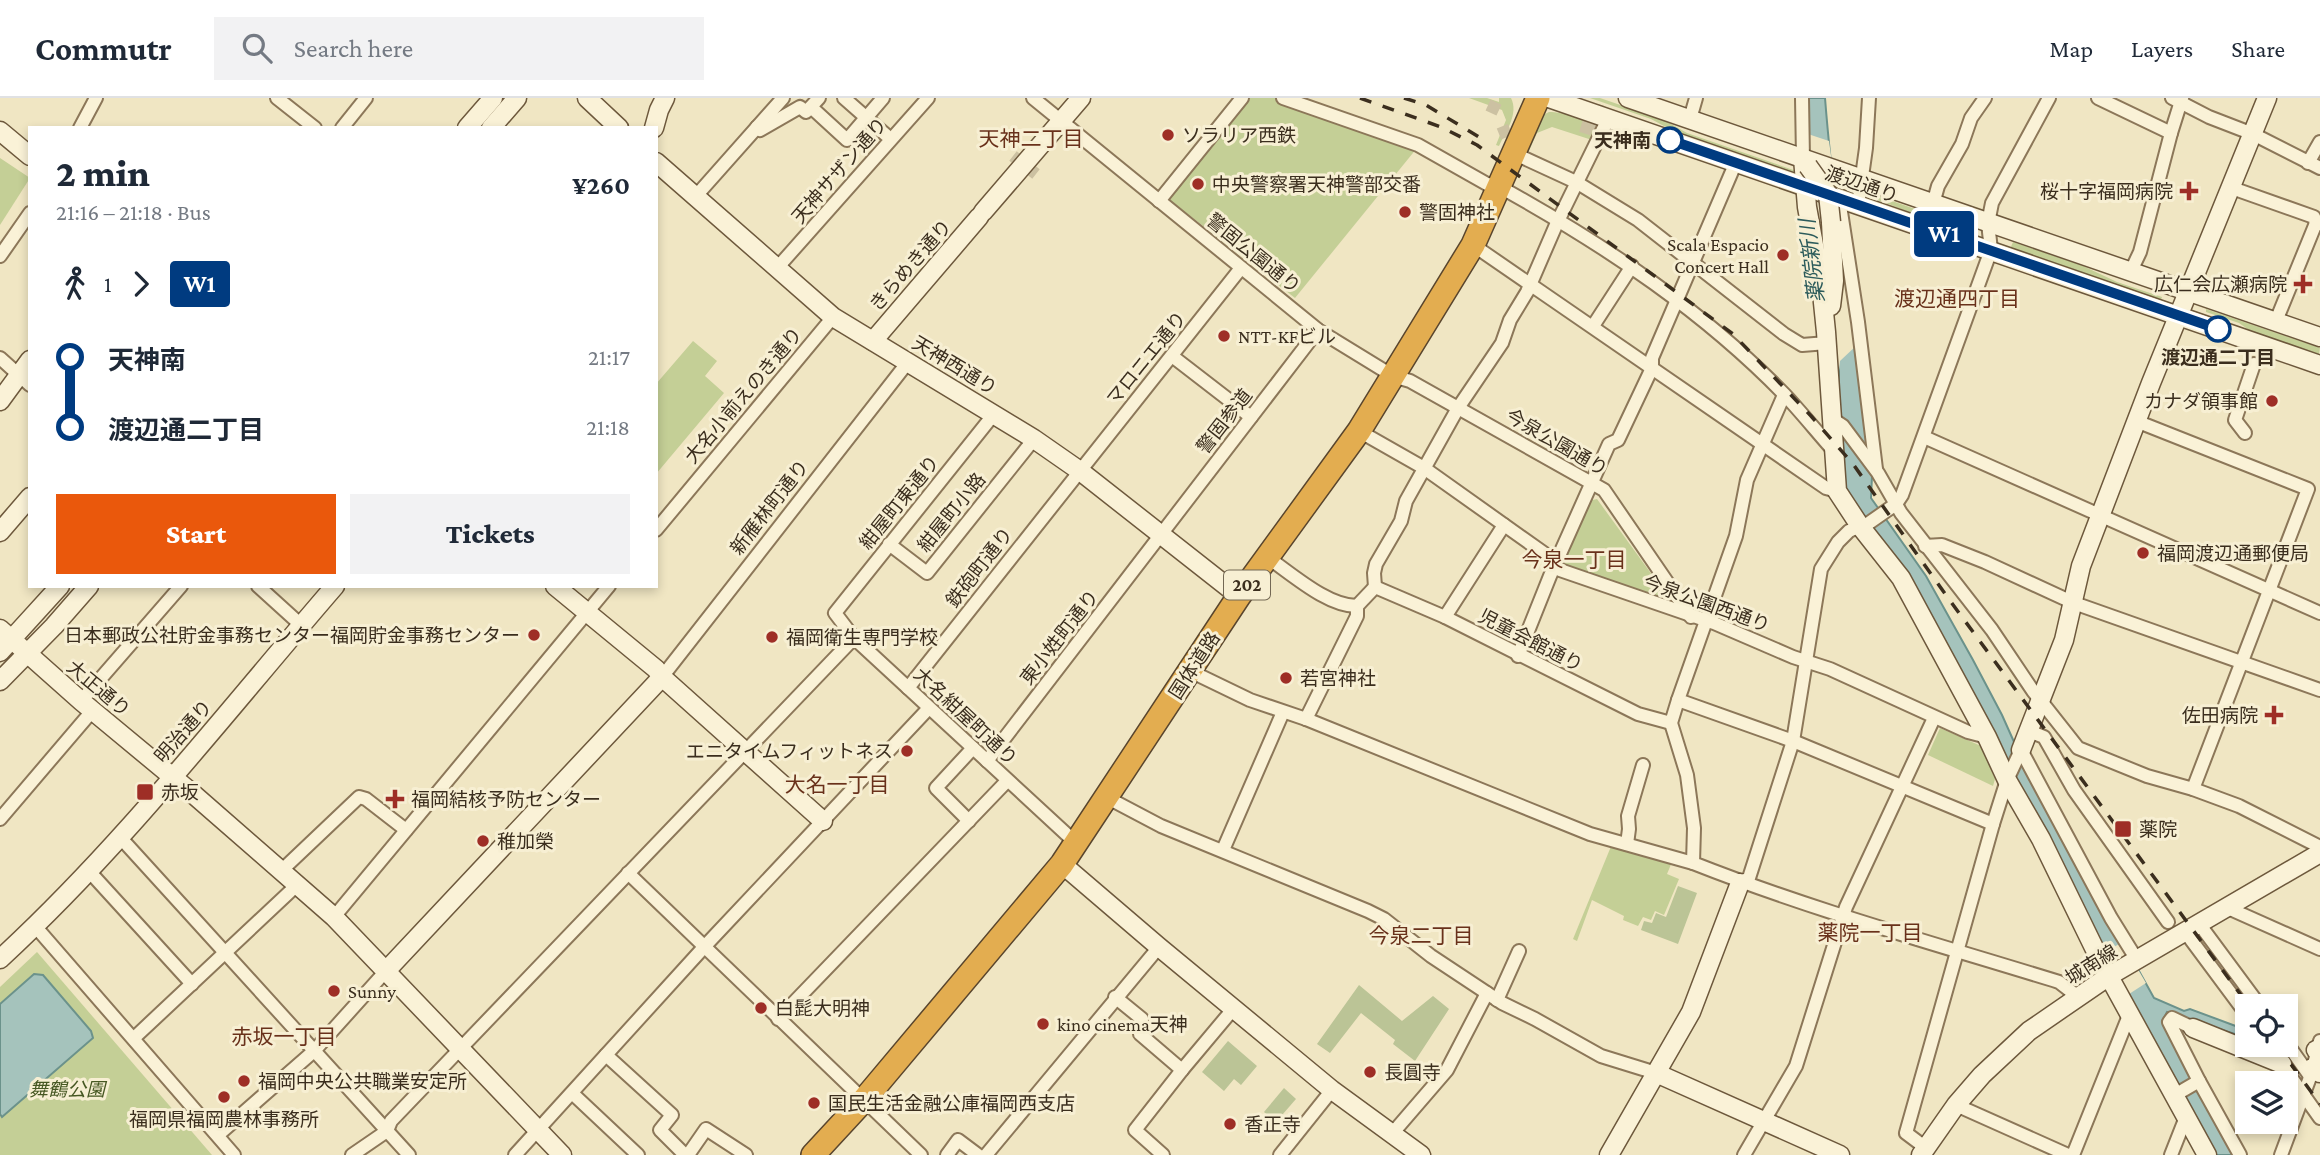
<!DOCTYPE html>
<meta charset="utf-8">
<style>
body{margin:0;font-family:"Crimson Pro","Noto Sans JP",serif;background:#f2f2f3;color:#1f2937;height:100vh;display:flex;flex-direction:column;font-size:26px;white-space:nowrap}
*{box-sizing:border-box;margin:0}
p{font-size:23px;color:#747a83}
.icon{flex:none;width:38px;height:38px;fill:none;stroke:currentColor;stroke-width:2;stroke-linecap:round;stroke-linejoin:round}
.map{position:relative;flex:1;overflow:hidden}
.panel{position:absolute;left:28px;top:28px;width:630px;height:462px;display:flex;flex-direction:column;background:#fff;border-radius:0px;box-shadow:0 4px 10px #0003}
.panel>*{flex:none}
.badge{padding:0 14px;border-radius:5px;font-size:24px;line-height:46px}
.buttons{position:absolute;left:2235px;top:896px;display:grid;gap:14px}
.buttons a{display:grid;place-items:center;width:63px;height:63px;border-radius:0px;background:#fff;box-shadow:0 4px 10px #0003;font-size:35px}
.map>.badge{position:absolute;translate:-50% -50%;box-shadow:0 0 0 4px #fff}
.legs{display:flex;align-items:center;gap:10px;height:77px;padding:0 28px;font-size:23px}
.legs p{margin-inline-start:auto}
.summary{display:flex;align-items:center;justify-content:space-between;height:119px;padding:0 28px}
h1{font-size:38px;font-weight:800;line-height:52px}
.button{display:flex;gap:14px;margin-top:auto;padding:14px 28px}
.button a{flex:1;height:80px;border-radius:0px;background:#ea580c;color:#fff;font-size:28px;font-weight:800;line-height:80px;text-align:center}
.button a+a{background:#f2f2f3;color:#1f2937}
ul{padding:0 28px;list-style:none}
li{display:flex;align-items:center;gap:24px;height:70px;font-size:26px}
li i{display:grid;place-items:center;width:10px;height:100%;margin:0 9px;background:currentColor}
li i::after{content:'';width:18px;height:18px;margin:-9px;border:5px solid;border-radius:50%;background:#fff}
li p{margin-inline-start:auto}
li:first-child i{background:linear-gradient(#0000 50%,currentColor 0)}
li:last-child i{background:linear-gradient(currentColor 50%,#0000 0)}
header{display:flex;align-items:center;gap:42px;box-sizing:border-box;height:98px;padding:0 35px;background:#fff;border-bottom:2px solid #e0e1e3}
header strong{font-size:33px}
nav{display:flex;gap:38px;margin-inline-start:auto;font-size:24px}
.search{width:490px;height:63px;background:#f2f2f3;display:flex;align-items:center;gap:18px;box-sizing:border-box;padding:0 24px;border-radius:0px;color:#747a83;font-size:26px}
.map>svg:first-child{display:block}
.green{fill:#c4cf96}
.cemetery{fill:#bbc496}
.water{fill:#a5c3bc;stroke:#6b928b;stroke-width:2}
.pier{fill:#f0e6c3}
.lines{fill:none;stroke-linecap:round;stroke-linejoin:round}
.street-tunnel{stroke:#ccc1a2;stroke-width:12;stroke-dasharray:12 6;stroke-linecap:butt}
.street-casing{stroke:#8c7759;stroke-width:16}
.secondary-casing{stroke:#6d583c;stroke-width:21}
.highway-casing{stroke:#59452d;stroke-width:26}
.street{stroke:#faf2d7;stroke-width:12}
.secondary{stroke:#faf2d7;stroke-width:18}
.highway{stroke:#e3ad50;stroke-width:23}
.rail{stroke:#3b2e1e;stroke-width:3.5;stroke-dasharray:12 12;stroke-linecap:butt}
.secondary-bridge-casing{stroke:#6d583c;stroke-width:21;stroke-linecap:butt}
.secondary-bridge{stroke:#faf2d7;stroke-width:18}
.line-1-casing{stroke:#fff;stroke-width:16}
.line-1{stroke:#003b80;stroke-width:10}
.poi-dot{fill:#9e2e26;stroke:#f7efd3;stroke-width:2.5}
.stop-1-dot{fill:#fff;stroke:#003b80;stroke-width:3.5}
.labels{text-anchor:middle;stroke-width:6;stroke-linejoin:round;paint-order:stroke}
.shield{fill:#f7efd3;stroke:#736854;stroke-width:2}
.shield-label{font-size:18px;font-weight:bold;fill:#3b2e1e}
.poi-label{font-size:19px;fill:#3b2e1e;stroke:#f7efd3;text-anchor:start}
.stop-label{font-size:19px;font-weight:bold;fill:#3b2e1e;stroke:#f7efd3;text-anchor:end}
.street-label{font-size:19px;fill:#3b2e1e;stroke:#f7efd3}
.park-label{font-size:19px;font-style:italic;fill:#475823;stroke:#f7efd3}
.neighbourhood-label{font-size:21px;fill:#69311b;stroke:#f7efd3}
.water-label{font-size:21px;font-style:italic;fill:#2c5b5b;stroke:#f7efd3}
</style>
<header>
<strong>Commutr</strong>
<div class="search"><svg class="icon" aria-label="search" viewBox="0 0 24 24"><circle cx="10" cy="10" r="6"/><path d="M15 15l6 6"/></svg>Search here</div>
<nav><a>Map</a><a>Layers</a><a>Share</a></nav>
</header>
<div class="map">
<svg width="2320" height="1057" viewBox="0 0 2320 1057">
<rect width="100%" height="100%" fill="#f0e6c3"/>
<g class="green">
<polygon points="1245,0 1278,0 1417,50 1295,200 1166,99"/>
<path d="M1469,0h18l12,4v-4h12c8,16 -5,33 -12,48l-3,-1 10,-25 -4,-10z"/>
<polygon points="1590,0 1600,0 1664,22 1687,35 1802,75 1801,77 1675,34 1651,21"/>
<path d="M1549,14c14,0 40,6 45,20l-2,8 -40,-13 -15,6 -9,20 45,20 4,-2 -1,4 -50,-21 17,-39z"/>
<polygon points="0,60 30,80 0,127"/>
<path d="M1878,98l54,19 16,10 26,9 -1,3c-33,-10 -63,-26 -96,-37z"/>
<polygon points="2013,144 2081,167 2117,184 2162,199 2161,202 2010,151"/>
<polygon points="2206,211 2320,250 2319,256 2253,235 2239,225 2206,214"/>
<polygon points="693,243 717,263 705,278 724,295 656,376 656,286"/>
<polygon points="1597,401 1671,503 1668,506 1563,468 1561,463 1588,403"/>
<polygon points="1940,630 1981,648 1995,681 1993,688 1928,657"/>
<polygon points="1612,746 1672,764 1667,776 1679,781 1664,817 1655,813 1651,822 1643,819 1638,828 1623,822 1624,818 1592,802 1577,843 1573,841"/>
<polygon points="37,854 212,1057 0,1057 0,889"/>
</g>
<g class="cemetery">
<polygon points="1678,788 1697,795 1678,846 1641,832 1644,823 1652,825 1656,815 1666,819"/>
<polygon points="1359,887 1402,923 1433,898 1449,911 1415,963 1393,946 1395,942 1361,915 1330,955 1317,946"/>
<polygon points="1228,943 1257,968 1241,987 1234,981 1224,993 1202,974"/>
<polygon points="1284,990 1296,1001 1276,1024 1264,1014"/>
</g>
<g class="water">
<path d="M1805,0h20c10,127 31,252 47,378l-1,22 55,78 47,84 29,55 21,47 131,236 30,13 6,-2 51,19v8l-74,-24 -3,6 28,61 44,76h-23l-200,-375c-8,-27 -20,-50 -36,-73l-131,-219 -7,-73v-45l-32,-240z"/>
<polygon points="34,876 43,877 91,933 93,940 2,1019 0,1016 0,906"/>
</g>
<g class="pier">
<polygon points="1805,35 1829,43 1857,247 1840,263 1837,293"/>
<polygon points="2122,844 2146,885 2126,898 2103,856"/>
</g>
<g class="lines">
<g class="street-tunnel">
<polyline points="1491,15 1498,0"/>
<polyline points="1581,28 1615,39"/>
<polyline points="1593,32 1601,13 1597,12"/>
<polyline points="1499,36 1524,26"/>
<polyline points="1013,58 1036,76"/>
</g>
<defs>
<g id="street">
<polyline points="277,0 315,30"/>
<polyline points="844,0 886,37"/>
<polyline points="1033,0 1318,232 1393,278 1410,283 1604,392 1691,519"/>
<path d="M1283,0l135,47 69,39 11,2 11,6c100,56 195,120 275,202 17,18 33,38 49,56"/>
<polyline points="1802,0 1803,60"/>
<polyline points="2098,0 2171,35"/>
<polyline points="2172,0 2209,19 2253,36 2320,70"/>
<polyline points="811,9 847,42 883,0"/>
<polyline points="1690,21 1696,0"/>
<polyline points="757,29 760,32 800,9 806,14 819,0"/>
<polyline points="80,30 96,0"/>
<polyline points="342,30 366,0"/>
<polyline points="1513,55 1576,84 1638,122 1784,236 1802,247 1827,245"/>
<polyline points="2308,65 2320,44"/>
<polyline points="2232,90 2314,119 2316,125"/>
<polyline points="696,98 783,0"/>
<polyline points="1839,101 1858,224 1876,371"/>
<polyline points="1159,103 1242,0"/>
<polyline points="1933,106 1938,88 1962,46 1971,20 1985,0"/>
<polyline points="1858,107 1866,50 1869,0"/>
<polyline points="1473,147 1826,390 1837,393"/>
<polyline points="0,158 30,115"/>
<polyline points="778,169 928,0"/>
<polyline points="2131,173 2140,154 2171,35 2182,0"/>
<polyline points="2276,223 2316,125 2320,126"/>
<polyline points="1593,228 1632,168"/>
<polyline points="1172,258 1251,319"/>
<polyline points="0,260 30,287"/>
<polyline points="1784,297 1747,382 1736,438 1678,602 1793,643 1993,726"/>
<polyline points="994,316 835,515 854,540 1076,745"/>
<polyline points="1834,322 1843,328 1878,375 1901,415 1992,532 2033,593 2078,650 2147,678 2193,691 2239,708 2320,749"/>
<polyline points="2136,323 2308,391 2193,691"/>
<polyline points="1359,333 1424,370 1545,456 1560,472 1714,525 1793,559 1830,571 1968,634 1987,639"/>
<polyline points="2245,335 2235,322 2254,266"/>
<polyline points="1924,339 2320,515"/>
<polyline points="656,432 833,219"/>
<polyline points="889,446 927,475 1034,341"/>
<polyline points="1925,448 1942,447 1985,464 2074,505 2320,592"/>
<path d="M1267,459c25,17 60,49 90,49"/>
<polyline points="258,488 301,527"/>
<polyline points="1375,489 1374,475 1376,466 1401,423 1406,403 1458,310 1502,245 1510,222 1527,194 1556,127 1608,21"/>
<polyline points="1375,489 1445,519 1638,616 1671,625"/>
<polyline points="1357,508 1375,489"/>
<polyline points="1445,519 1504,427"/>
<polyline points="1518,558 1550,478 1609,346 1618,342 1652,270 1652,260 1736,64"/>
<polyline points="1190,573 1250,602 1306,621 1590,736 1693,765"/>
<polyline points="662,579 908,264"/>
<polyline points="908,590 1241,170"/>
<path d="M1678,602l-7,23 16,52 7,53 -1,35c119,47 243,81 366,119l18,14"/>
<polyline points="81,603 181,488"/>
<polyline points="1306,621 1357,518 1357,508"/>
<polyline points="2029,633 2044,639 2074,692 2168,824"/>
<polyline points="2021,652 2111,820 2137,862"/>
<polyline points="987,663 1318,232"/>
<polyline points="1106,699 1161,728 1368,813 1384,821 1431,858 1502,905 1535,921 1601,958 1656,975"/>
<polyline points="0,721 93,612"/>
<polyline points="969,723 936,690 973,650"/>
<polyline points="119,738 409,1057"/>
<polyline points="1627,746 1629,731 1628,718 1643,667"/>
<polyline points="1223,752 1283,614"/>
<polyline points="88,772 192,886"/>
<polyline points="281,773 359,699 366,701 406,732"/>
<polyline points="628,775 921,1057"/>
<polyline points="1740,785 1749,780 1793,643 1821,471 1838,444 1849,433 1860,428 1866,427 1896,406 1902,397 1991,152 1988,125 1992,105 2049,0"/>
<polyline points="2228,810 2320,851"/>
<polyline points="334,819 609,488"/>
<polyline points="2200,827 2260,908"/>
<polyline points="35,828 234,1057"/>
<polyline points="2186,835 2247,917"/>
<polyline points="1115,899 1142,921 1140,936 1182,972 1234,910"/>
<polyline points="1497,902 1519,853"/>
<polyline points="778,921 1007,683"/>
<polyline points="134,940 297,787"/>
<polyline points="2286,944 2310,978"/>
<polyline points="2268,947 2320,1020"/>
<polyline points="606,957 672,1017 660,1032 685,1057"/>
<polyline points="2199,983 2240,1057"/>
<polyline points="572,995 638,1057"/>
<polyline points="2175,997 2199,983 2169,924 2172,920 2193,930"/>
<polyline points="1956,1007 2068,1057"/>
<polyline points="218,1037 314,953 385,874"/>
<polyline points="1391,1037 1447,972 1487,895"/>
<polyline points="1926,1050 1906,1035 1993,726 2007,682 2021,652"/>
<polyline points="352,1057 387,1033 391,1023 854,540"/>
<polyline points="515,1057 705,848 929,610"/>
<polyline points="688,1057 706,1031 746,1057"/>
<polyline points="947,1057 958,1042 978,1057"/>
<polyline points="986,1057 1159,849"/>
<polyline points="1163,1057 1135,1032 1182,972"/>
<polyline points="1280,1057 1332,992"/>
<polyline points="1744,1057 1796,968 1846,809 1934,620"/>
<polyline points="2073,1057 2130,915"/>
<polyline points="2171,1057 2186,1019"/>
<polyline points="2281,1057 2312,974 2320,943"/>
</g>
<g id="secondary">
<polyline points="587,0 619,30"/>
<polyline points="1549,0 2320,267"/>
<polyline points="1628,0 2320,239"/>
<polyline points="467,30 493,0"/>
<polyline points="491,30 517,0"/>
<polyline points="654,30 659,12 665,0"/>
<polyline points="0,33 30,58"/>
<polyline points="1803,60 1807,109 1821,185 1826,234 1837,393 1860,428 1901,480 1987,639 2007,682 2041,741 2101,864 2207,1057"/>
<polyline points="656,64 833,219 1034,341 1080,373 1239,498"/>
<polyline points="983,114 1081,0"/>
<polyline points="1831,124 1834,183 1831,208"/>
<polyline points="873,243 979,119"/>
<polyline points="0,303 30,262"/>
<polyline points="0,434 30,399"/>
<polyline points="555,488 656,571 662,579 823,723"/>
<polyline points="0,531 81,603 192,695 334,819 562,1057"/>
<polyline points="0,554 60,488"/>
<polyline points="0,583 54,528 89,488"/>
<polyline points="2021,652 2064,542 2081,468 2151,285 2267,0"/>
<polyline points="1062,766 1159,849 1332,992 1421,1057"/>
<path d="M0,861c123,-113 226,-247 335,-373"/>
<polyline points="385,874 662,579"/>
<polyline points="2193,930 2282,966"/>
<polyline points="2316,952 2320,954"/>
<polyline points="2312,970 2320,975"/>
<polyline points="1656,975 1840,1057"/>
<polyline points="1609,1057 1691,914 1740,785"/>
<polyline points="1921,1057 1956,1007 1982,977 2029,933 2109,878 2320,755"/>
</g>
<polyline id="highway" points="813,1057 863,1003 1062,766 1239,498 1359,333 1473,147 1538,0"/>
</defs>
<use href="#street" class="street-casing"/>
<use href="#secondary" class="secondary-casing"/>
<use href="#highway" class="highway-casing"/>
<use href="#street" class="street"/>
<use href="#secondary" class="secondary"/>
<use href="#highway" class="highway"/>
<g class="rail">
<polyline points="1360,0 1441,29 1477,47 1733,236 1811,318 1853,366 1948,500 2249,908"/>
<polyline points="1404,0 1426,7 1479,39"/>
<polyline points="2277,947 2320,1006"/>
</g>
<defs>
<polyline id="secondary-bridge" points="1808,68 1828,96 1831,124"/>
</defs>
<use href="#secondary-bridge" class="secondary-bridge-casing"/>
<use href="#secondary-bridge" class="secondary-bridge"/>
</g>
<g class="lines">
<defs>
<polyline id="line-1" points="1670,42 2218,231"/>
</defs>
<use href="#line-1" class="line-1-casing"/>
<use href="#line-1" class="line-1"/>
</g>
<g class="poi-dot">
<circle cx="1168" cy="37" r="7"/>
<circle cx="1198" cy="86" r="7"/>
<path d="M2185.5 82.5h7v7h7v7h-7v7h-7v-7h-7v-7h7z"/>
<circle cx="1405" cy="114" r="7"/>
<circle cx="1783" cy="157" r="7"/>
<path d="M2299.5 175.5h7v7h7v7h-7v7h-7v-7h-7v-7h7z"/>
<circle cx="1224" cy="238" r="7"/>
<circle cx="2272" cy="303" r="7"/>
<circle cx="2143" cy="455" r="7"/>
<circle cx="534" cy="537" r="7"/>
<circle cx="772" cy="539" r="7"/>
<circle cx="1286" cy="580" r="7"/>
<path d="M2270.5 606.5h7v7h7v7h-7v7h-7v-7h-7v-7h7z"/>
<circle cx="907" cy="653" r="7"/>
<rect x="136" y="685" width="18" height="18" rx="3.5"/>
<path d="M391.5 690.5h7v7h7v7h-7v7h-7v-7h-7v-7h7z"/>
<rect x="2114" y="722" width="18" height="18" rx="3.5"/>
<circle cx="483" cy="743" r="7"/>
<circle cx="334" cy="893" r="7"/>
<circle cx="761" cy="910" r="7"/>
<circle cx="1043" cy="926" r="7"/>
<circle cx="1370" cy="974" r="7"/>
<circle cx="244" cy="983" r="7"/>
<circle cx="224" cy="999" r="7"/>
<circle cx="814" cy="1005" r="7"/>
<circle cx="1230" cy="1026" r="7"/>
</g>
<g class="stop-1-dot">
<circle cx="1670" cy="42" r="12"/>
<circle cx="2218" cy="231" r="12"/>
</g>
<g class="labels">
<rect class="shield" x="1224" y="472.5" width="46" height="29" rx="5"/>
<g class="shield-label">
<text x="1247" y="493">202</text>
</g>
<g class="poi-label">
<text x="1182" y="44">ソラリア西鉄</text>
<text x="1212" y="93">中央警察署天神警部交番</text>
<text x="2173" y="100" text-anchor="end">桜十字福岡病院</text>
<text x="1419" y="121">警固神社</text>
<text x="1769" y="153" text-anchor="end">Scala Espacio<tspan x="1769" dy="22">Concert Hall</tspan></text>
<text x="2287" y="193" text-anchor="end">広仁会広瀬病院</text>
<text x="1238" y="245">NTT-KFビル</text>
<text x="2258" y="310" text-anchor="end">カナダ領事館</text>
<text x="2157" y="462">福岡渡辺通郵便局</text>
<text x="520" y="544" text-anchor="end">日本郵政公社貯金事務センター福岡貯金事務センター</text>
<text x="786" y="546">福岡衛生専門学校</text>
<text x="1300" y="587">若宮神社</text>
<text x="2258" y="624" text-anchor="end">佐田病院</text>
<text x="893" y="660" text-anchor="end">エニタイムフィットネス</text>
<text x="161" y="701">赤坂</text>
<text x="411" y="708">福岡結核予防センター</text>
<text x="2139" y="738">薬院</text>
<text x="497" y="750">稚加榮</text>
<text x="348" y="900">Sunny</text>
<text x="775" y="917">白髭大明神</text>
<text x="1057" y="933">kino cinema天神</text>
<text x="1384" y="981">長圓寺</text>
<text x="258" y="990">福岡中央公共職業安定所</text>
<text x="828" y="1012">国民生活金融公庫福岡西支店</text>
<text x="224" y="1028" text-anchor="middle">福岡県福岡農林事務所</text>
<text x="1244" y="1033">香正寺</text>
</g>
<g class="stop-label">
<text x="1651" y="49">天神南</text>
<text x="2218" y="266" text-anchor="middle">渡辺通二丁目</text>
</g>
<g class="street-label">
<text transform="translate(839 72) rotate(-49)" y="7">天神サザン通り</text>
<text transform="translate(1862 86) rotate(19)" y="7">渡辺通り</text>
<text transform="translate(1254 155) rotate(39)" y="7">警固公園通り</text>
<text transform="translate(910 167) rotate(-49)" y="7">きらめき通り</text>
<text transform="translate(1146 260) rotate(-51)" y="7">マロニエ通り</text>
<text transform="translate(955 267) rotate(31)" y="7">天神西通り</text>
<text transform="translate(743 297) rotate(-50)" y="7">大名小前えのき通り</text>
<text transform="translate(1224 323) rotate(-52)" y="7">警固参道</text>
<text transform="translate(1557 344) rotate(30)" y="7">今泉公園通り</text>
<text transform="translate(899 404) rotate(-51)" y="7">紺屋町東通り</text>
<text transform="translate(769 409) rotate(-52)" y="7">新雁林町通り</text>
<text transform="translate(951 414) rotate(-51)" y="7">紺屋町小路</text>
<text transform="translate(979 469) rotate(-52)" y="7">鉄砲町通り</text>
<text transform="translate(1707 505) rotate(20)" y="7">今泉公園西通り</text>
<text transform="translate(1059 539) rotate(-52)" y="7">東小姓町通り</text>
<text transform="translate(1531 542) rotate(27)" y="7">児童会館通り</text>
<text transform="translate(1194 567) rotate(-57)" y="7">国体道路</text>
<text transform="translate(99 590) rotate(40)" y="7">大正通り</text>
<text transform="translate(966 618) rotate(43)" y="7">大名紺屋町通り</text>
<text transform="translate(183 633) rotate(-49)" y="7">明治通り</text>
<text transform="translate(2091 866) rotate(-32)" y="7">城南線</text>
</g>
<g class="park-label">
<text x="67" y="998">舞鶴公園</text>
</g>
<g class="neighbourhood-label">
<text x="1031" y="48">天神二丁目</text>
<text x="1957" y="208">渡辺通四丁目</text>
<text x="1574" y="469">今泉一丁目</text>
<text x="837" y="694">大名一丁目</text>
<text x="1870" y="842">薬院一丁目</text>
<text x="1421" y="845">今泉二丁目</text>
<text x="284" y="946">赤坂一丁目</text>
</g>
<g class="water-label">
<text transform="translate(1812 163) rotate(-97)" y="7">薬院新川</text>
</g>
</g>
</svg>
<div class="buttons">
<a><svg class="icon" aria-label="locate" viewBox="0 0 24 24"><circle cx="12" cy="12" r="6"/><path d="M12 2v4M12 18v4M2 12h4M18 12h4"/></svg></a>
<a><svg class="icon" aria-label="layers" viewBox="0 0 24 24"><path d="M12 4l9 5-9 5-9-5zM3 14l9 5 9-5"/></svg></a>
</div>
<b class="badge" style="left:1944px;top:136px;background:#003b80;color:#fff">W1</b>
<section class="panel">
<div class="summary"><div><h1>2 min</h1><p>21:16 – 21:18 · Bus</p></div><b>¥260</b></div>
<div class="legs"><svg class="icon" aria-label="walk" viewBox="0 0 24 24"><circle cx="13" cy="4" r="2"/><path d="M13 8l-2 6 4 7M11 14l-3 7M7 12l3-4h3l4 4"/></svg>1<svg class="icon" aria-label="forward" viewBox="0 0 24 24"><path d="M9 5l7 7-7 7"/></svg><b class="badge" style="background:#003b80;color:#fff">W1</b></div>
<ul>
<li><i style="color:#003b80"></i><b>天神南</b><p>21:17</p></li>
<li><i style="color:#003b80"></i><b>渡辺通二丁目</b><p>21:18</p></li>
</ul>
<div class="button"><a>Start</a><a>Tickets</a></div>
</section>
</div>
